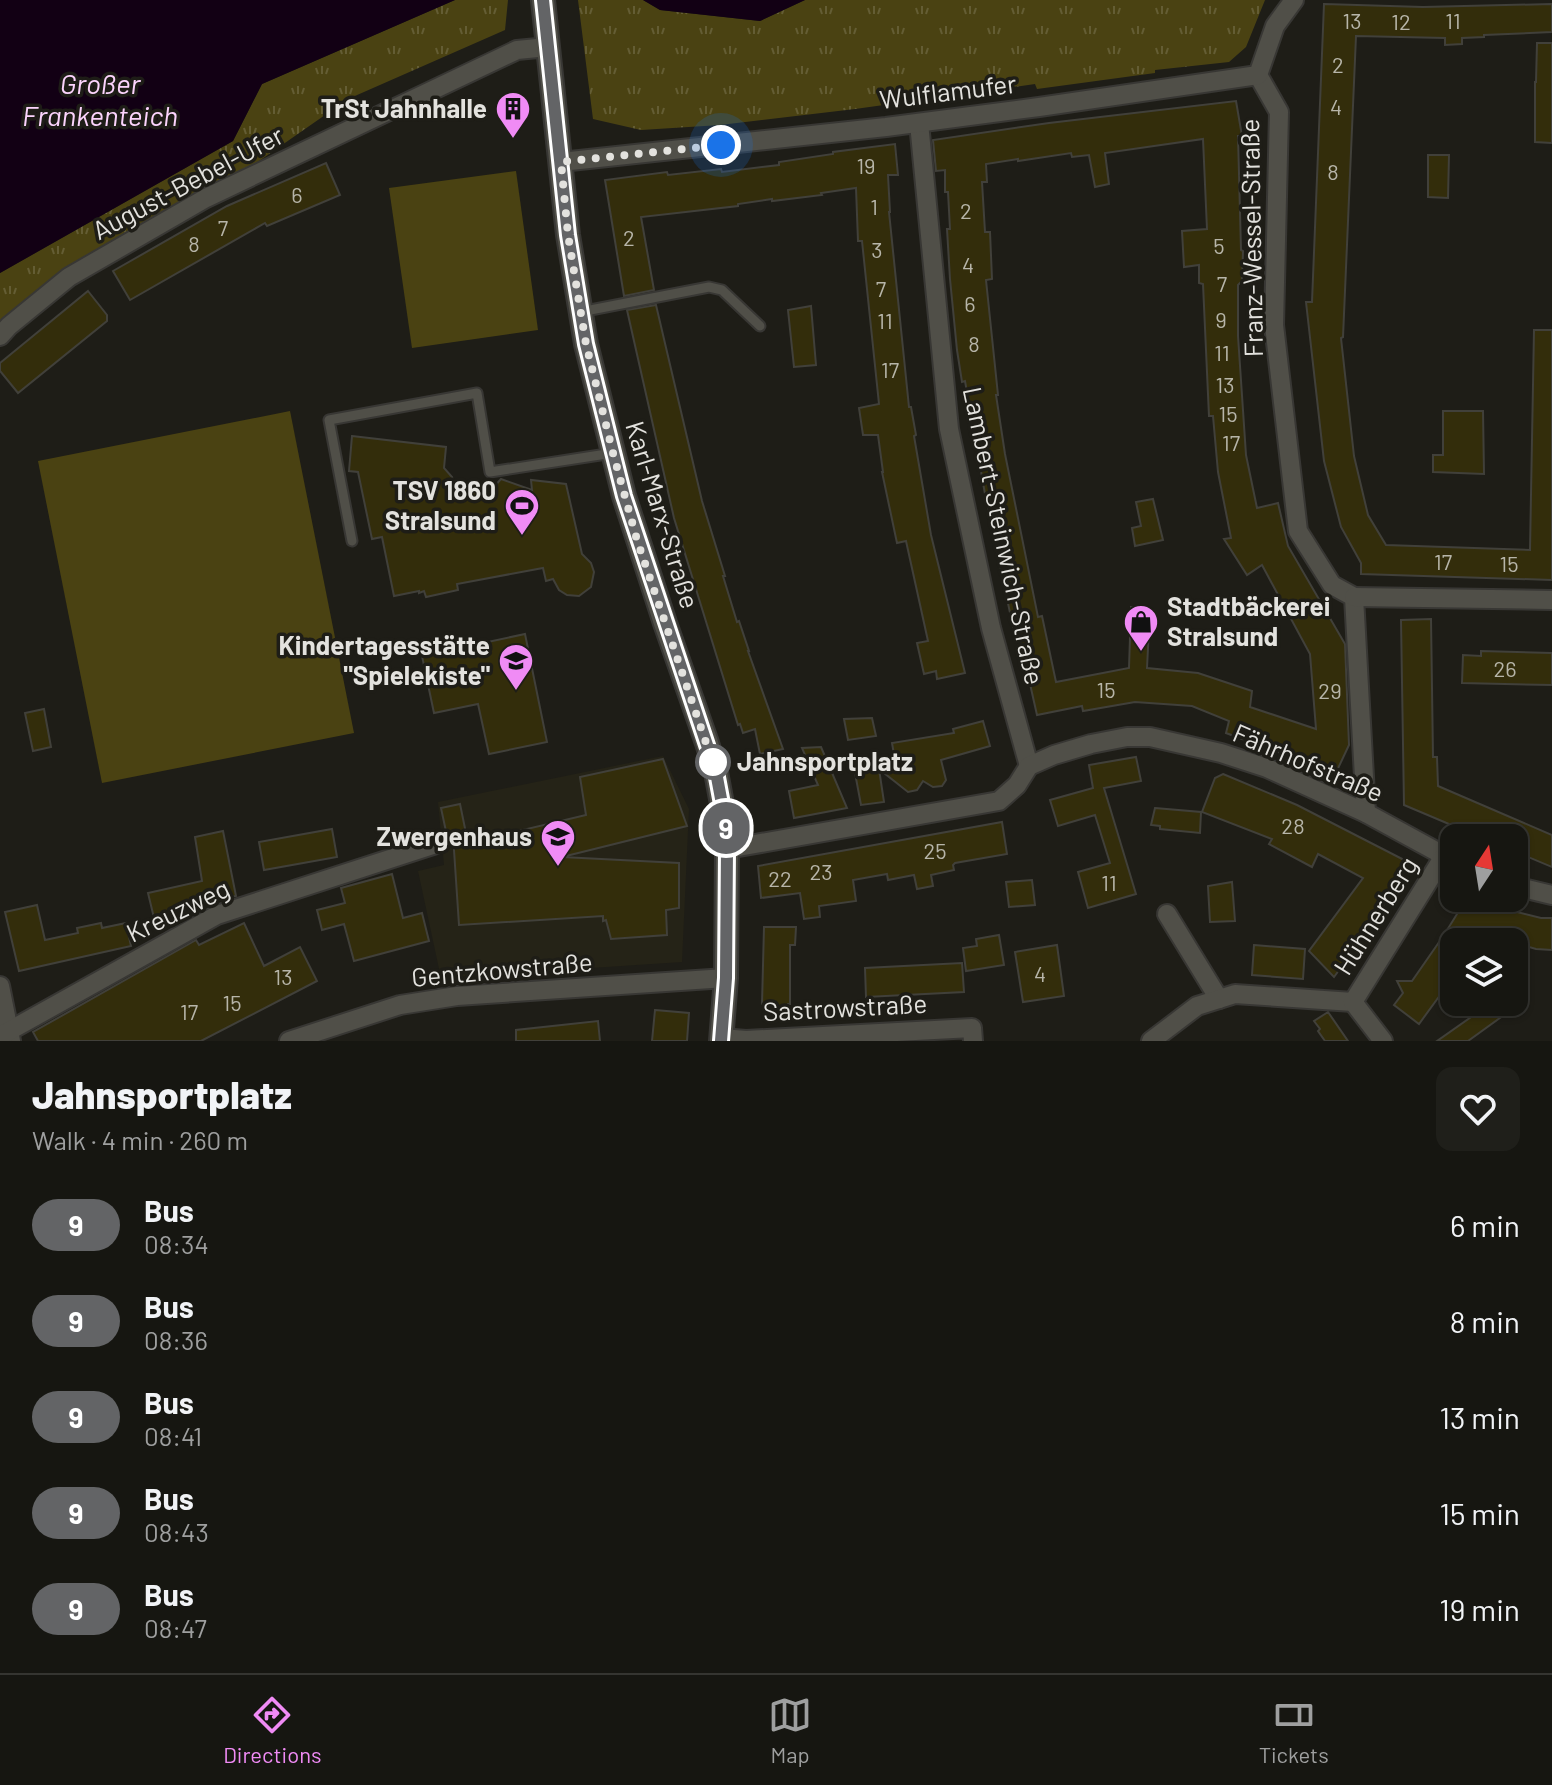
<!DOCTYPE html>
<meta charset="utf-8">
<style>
body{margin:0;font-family:Barlow,sans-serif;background:#1f1f1a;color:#f1f3f6;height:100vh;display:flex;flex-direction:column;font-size:30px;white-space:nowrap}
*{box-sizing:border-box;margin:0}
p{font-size:26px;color:#9e9f9f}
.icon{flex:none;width:44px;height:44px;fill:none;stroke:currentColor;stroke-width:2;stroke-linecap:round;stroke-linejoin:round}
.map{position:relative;height:1041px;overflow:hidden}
.side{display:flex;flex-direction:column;background:#161611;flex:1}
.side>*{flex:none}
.badge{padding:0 16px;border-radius:26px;font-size:28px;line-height:52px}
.needle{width:52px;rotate:12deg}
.buttons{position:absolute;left:1440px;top:824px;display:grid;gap:16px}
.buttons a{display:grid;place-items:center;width:88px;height:88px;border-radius:16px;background:#161611;box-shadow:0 2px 6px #0004,0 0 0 2px #353531;font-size:40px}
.you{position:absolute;width:40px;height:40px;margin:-20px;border:6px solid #fff;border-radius:50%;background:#1a73e8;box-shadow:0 0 0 12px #1a73e833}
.map>.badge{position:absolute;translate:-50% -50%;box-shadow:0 0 0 4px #fff}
.round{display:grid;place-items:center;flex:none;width:84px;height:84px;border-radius:16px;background:#1f1f1a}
.summary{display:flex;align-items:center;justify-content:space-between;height:136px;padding:0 32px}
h1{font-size:38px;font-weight:800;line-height:60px}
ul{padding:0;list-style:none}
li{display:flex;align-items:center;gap:24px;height:96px;padding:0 32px}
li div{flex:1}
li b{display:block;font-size:30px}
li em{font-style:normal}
li .badge{min-width:88px;font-weight:700;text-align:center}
.tabs{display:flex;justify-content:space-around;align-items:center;height:112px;border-top:2px solid #353531;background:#161611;font-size:22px;color:#9e9f9f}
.tabs a{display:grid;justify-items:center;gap:4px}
.tabs .on{color:#f08bf5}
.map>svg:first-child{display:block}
.built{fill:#252317}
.grass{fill:url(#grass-tufts)}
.pitch{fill:#4a4212}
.water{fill:#120014}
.building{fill:#332d0b;stroke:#41403a;stroke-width:2;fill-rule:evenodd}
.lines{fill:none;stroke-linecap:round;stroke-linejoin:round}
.service-casing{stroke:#383734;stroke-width:13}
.minor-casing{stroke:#383734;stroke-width:22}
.secondary-casing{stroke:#383734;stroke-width:26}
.service{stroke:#504f48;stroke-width:9}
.minor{stroke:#504f48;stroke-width:18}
.secondary{stroke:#504f48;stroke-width:22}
.line-casing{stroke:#fff;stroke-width:18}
.line{stroke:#636466;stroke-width:12}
.walk{stroke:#e3e2de;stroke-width:8;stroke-dasharray:0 14.4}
.stop-dot{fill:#fff;stroke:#636466;stroke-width:4}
.labels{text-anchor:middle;stroke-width:7;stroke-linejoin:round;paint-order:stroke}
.number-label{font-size:22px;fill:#b7b5a9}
.street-label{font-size:26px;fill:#e3e2de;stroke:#1e1d17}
.poi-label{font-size:26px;font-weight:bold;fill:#e3e2de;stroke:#1e1d17;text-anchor:end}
.stop-label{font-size:26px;font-weight:bold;fill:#e3e2de;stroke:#1e1d17;text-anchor:start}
.water-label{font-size:28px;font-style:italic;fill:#fcd4fd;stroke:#1e1d17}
</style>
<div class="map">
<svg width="1552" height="1041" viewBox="0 0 1552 1041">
<defs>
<pattern id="grass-tufts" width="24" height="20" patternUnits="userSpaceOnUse" patternTransform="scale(2)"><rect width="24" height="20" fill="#4a4212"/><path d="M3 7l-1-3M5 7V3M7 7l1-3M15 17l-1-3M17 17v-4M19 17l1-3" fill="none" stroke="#645d34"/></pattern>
</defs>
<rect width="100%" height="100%" fill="#1e1d17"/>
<polygon class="built" points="663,756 689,809 682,962 441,978 418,871 444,865 438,802"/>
<g class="grass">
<polygon points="455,0 508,0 505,30 348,99 206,198 69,277 0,336 0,273 233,141 262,84"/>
<polygon points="578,0 643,0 660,10 760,21 805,0 1265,0 1246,47 1229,62 1155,70 1155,73 1037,89 1035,84 855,109 720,125 641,130 593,119"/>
</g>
<g class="pitch">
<polygon points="516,171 538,330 412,348 389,188"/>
<polygon points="290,411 354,733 102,783 38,461"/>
</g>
<g class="water">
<polygon points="0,0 455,0 262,84 233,141 0,273"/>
<polygon points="643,0 805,0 760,21 660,10"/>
</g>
<g class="building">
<polygon points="1324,4 1423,7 1552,4 1552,32 1484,35 1484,37 1462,38 1462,44 1445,45 1445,38 1356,36 1343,337 1341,338 1354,456 1368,515 1386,545 1530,550 1534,330 1552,330 1552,580 1361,574 1361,563 1341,527 1324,461 1306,302 1312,302"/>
<polygon points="1537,43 1552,43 1552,143 1535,142 1535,82 1536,82"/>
<path d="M1236,101l6,35h-4l3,114 2,1 -1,30 -4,4v51l8,119 11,53 21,-5 10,43 57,98 4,101 -16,34 -47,-24 -60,-22 3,-12 -37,-15 -57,-4 -52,9 -1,-5 -45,9 -20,-89 -4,1 -28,-133 -20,-113 -3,1 -5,-32 -7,-71 -3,-50h3l-2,-37h-3v-22l-9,1 -3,-31 116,-17zM1203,139l4,90 -25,2 2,36 15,-2v18l4,1 6,132h4l5,56 13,66 -7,1 23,36 15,-10 48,89 6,75 -66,-22 2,-16 -54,-18 -51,-5 3,-60 -19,-1 -2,61 -73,14 -14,-66 -4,1 -33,-163 -9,-59h2l-12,-115 6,-1 -2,-47h-5l-3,-50h5l-1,-18 32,-5v2l53,-8 1,4 17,-2 6,32 14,-3 -4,-31z"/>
<polygon points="895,144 898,175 888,175 890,212 889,212 909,407 911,407 916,435 914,436 931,535 965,673 937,679 936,671 924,674 917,643 928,641 906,541 897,543 882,472 883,472 878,435 863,435 859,408 879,404 862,241 858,241 856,188 821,193 822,195 772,201 772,199 738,204 738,206 641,217 654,290 624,296 605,180 667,172 668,175 721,169 722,172 779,165 779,162 833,154 833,152"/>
<polygon points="1428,155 1449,155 1448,198 1428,197"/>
<polygon points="326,163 340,195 267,226 265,223 130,300 113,271 227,206"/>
<polygon points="88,291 107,315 107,321 18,393 0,371 0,363"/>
<polygon points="656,305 702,501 725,576 723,576 737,622 739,621 749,651 748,651 783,749 760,754 755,729 743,733 740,724 738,725 674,518 627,310"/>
<polygon points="811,306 816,365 794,367 788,310"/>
<polygon points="1443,411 1483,411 1484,474 1433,472 1433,455 1443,455"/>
<polygon points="352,436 446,447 444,468 452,477 457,496 493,488 501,479 532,490 531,480 566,484 582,554 591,563 594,572 591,587 579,596 567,595 559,590 553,579 546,581 543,568 457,584 458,590 426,597 424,591 419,593 419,591 394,596 382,537 372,539 358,472 349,471"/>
<polygon points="1153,499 1163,540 1135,546 1132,528 1141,526 1136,502"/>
<polygon points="1431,619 1433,757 1437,757 1438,786 1552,835 1552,867 1514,851 1514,838 1482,838 1404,805 1401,620"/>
<polygon points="525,634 547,742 489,754 478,704 434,713 422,656"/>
<polygon points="1481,651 1552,653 1552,685 1462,683 1463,655 1481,656"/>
<polygon points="44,709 51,747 33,751 25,713"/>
<polygon points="872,718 876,736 848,740 844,719"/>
<polygon points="983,721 990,746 941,760 946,780 942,786 933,787 923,781 917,790 908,792 879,769 896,766 892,743 954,733 953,729"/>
<polygon points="821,747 847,808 794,818 789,791 818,785 802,748"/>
<polygon points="1136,757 1141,781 1104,788 1136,894 1088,908 1078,872 1110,863 1095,815 1058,826 1050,800 1093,788 1089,765"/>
<polygon points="663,759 687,826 562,857 679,863 679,908 666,910 667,935 611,939 606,920 603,921 603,916 459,925 453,835 447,836 441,808 460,804 468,843 586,815 580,777"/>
<polygon points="879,769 884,802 861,805 855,773"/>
<polygon points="1223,774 1297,805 1410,863 1367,932 1334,977 1309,951 1363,878 1318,854 1312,867 1269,844 1272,839 1202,812 1215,778"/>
<polygon points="1155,808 1201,812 1200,833 1160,829 1160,826 1151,825"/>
<polygon points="1002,822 1007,854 955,863 953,865 954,870 931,875 933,886 917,889 914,875 888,880 887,874 853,880 856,901 819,906 820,917 804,919 800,893 761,898 758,866"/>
<polygon points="332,829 337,857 264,870 259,842"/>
<polygon points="223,831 236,896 182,905 184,916 155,922 148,893 202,881 195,837"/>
<polygon points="392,874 403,918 422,913 429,941 354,961 344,924 322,930 317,910 345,903 341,888"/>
<polygon points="1032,880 1035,905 1009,907 1006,882"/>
<polygon points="1232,882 1235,921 1210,922 1208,886"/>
<polygon points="1467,898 1480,898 1517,912 1541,918 1552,918 1552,950 1536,949 1484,934 1479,942 1454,942 1454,976 1419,1024 1394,1005 1403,993 1397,981 1412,981 1444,935"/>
<polygon points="37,905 45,940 78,933 77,928 101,923 102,928 126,923 131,946 19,971 5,912"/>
<polygon points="244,923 264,966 300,947 317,981 201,1041 38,1041 33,1032 196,940 199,945"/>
<polygon points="764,927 796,927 795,945 790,945 790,1004 788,1004 788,1016 766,1016 766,1004 762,1004"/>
<polygon points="999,935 1004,965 966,971 963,948 977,946 976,939"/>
<polygon points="1057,945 1064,996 1023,1002 1015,952"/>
<polygon points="1254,945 1305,949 1303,979 1252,975"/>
<polygon points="962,963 964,992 866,997 865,968"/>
<polygon points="1456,1002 1522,1002 1468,1041 1437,1041 1474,1015"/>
<polygon points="655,1010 689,1013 687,1041 652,1041"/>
<polygon points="1328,1012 1348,1041 1325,1041 1318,1031 1320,1029 1314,1021"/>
<polygon points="598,1021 600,1041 516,1041 516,1030"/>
</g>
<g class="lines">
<defs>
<g id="service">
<polyline points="580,312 709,287 722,290 760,326"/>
<polyline points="352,541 329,420 477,393 490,472 613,453"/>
</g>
<g id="minor">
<polyline points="1258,75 1279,112 1274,325 1298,531 1332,585 1354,597 1366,813"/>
<polyline points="919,123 949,429 991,628 1029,766"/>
<polyline points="561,162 886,127 1039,107 1258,75 1275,26 1294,0"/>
<polyline points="0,336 9,326 69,277 206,198 517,50 548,47"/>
<polyline points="1354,597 1552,600"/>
<polyline points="727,849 999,801 1017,785 1029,766 1054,755 1091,744 1127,737 1150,737 1221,753 1267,768 1366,813 1454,861"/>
<polyline points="1514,886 1552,895"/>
<polyline points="1167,914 1219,999"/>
<polyline points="0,986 11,1041"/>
<polyline points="0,1036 217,915 436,844"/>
<polyline points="721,1038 746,1040 972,1028 973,1041"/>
<polyline points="289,1041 400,1005 457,996 726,978"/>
<polyline points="1151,1041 1197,1006 1235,994 1353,1002"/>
<polyline points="1383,1041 1353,1002 1444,856"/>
</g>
<polyline id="secondary" points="543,0 568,235 586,344 624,496 665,623 707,743 716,772 725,820 727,849 726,978 721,1041"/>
</defs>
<use href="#service" class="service-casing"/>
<use href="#minor" class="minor-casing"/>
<use href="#secondary" class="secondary-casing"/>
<use href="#service" class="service"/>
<use href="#minor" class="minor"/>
<use href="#secondary" class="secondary"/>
</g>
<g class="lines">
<defs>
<polyline id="line" points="543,0 568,235 586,344 624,496 716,772 725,820 727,849 726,978 721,1041"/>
</defs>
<use href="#line" class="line-casing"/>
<use href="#line" class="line"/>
<polyline class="walk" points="713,762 716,772 637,540 613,453 586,344 568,235 561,162 721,145"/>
</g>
<defs>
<symbol id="building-pin" viewBox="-11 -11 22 30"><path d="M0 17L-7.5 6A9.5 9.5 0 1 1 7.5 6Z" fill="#f08bf5" stroke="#1e1d17"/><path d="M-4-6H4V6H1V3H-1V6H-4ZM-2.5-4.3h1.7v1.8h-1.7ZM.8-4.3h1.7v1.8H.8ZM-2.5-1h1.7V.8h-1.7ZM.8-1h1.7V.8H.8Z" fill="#111"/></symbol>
<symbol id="stadium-pin" viewBox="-11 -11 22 30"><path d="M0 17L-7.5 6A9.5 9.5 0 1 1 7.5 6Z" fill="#f08bf5" stroke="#1e1d17"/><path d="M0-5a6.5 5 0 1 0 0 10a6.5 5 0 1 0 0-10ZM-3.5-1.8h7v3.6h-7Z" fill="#111"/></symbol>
<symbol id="shop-pin" viewBox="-11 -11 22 30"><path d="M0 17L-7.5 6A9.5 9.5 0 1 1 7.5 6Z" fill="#f08bf5" stroke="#1e1d17"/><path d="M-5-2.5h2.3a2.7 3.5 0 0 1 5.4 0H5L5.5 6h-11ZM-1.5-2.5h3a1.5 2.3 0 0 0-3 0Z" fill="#111"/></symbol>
<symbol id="school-pin" viewBox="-11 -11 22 30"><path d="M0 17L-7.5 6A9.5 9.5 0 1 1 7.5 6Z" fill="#f08bf5" stroke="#1e1d17"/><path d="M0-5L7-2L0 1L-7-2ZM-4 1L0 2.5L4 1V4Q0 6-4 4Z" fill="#111"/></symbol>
</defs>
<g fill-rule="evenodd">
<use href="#building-pin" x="493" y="89" width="40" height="54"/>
<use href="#stadium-pin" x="502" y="486" width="40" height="54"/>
<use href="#shop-pin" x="1121" y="602" width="40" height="54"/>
<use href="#school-pin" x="496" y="641" width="40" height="54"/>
<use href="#school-pin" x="538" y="817" width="40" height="54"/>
</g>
<circle class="stop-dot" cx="713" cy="762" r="16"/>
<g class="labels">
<g class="number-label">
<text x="1352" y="29">13</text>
<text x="1453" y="29">11</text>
<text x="1401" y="30">12</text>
<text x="1338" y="73">2</text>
<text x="1336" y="115">4</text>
<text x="866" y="174">19</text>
<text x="1333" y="180">8</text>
<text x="297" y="203">6</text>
<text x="874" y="215">1</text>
<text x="966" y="219">2</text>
<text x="223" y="236">7</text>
<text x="629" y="246">2</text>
<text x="194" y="252">8</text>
<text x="1219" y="254">5</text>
<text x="877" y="258">3</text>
<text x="968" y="273">4</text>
<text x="1222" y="292">7</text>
<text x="881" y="297">7</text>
<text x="970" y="312">6</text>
<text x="1221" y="328">9</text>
<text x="885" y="329">11</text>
<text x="974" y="352">8</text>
<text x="1222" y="361">11</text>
<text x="890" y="378">17</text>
<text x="1225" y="393">13</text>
<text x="1228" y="422">15</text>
<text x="1231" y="451">17</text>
<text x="1443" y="570">17</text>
<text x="1509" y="572">15</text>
<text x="1505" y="677">26</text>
<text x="1106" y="698">15</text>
<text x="1330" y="699">29</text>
<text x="1293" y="834">28</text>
<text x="935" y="859">25</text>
<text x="821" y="880">23</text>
<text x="780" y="887">22</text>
<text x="1109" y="891">11</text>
<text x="1040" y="982">4</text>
<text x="283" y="985">13</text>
<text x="232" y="1011">15</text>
<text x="189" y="1020">17</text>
</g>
<g class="street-label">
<text transform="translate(948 92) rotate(-7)" y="9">Wulflamufer</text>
<text transform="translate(188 183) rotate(-28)" y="9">August-Bebel-Ufer</text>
<text transform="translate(1252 238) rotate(-91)" y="9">Franz-Wessel-Straße</text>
<text transform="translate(662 515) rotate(73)" y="9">Karl-Marx-Straße</text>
<text transform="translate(1003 536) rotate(78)" y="9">Lambert-Steinwich-Straße</text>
<text transform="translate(1308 763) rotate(23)" y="9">Fährhofstraße</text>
<text transform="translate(178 911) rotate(-26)" y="9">Kreuzweg</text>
<text transform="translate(1376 916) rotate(-58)" y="9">Hühnerberg</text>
<text transform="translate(502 970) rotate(-5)" y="9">Gentzkowstraße</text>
<text transform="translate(845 1008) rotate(-3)" y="9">Sastrowstraße</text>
</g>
<g class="poi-label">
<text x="487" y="118">TrSt Jahnhalle</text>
<text x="496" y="500">TSV 1860<tspan x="496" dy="30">Stralsund</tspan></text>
<text x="1167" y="616" text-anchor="start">Stadtbäckerei<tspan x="1167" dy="30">Stralsund</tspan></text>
<text x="490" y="655">Kindertagesstätte<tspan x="490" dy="30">"Spielekiste"</tspan></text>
<text x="532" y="846">Zwergenhaus</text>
</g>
<g class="stop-label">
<text x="737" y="771">Jahnsportplatz</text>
</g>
<g class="water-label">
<text x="100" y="94">Großer<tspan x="100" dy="32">Frankenteich</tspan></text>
</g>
</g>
</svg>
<div class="buttons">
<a><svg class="needle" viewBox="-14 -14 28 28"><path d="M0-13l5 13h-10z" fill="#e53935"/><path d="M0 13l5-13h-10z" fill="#9e9f9f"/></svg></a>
<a><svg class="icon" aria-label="layers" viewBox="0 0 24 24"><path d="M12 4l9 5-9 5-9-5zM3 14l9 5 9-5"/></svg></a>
</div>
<div class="you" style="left:721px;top:145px"></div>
<b class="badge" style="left:726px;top:828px;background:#636466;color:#fff">9</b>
</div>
<section class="side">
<div class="summary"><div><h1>Jahnsportplatz</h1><p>Walk · 4 min · 260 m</p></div><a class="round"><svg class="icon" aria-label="heart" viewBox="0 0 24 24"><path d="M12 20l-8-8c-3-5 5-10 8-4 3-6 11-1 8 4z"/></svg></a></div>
<ul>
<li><span class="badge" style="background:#636466;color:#fff">9</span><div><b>Bus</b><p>08:34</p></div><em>6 min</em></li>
<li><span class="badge" style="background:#636466;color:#fff">9</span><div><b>Bus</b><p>08:36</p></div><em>8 min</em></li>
<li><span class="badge" style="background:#636466;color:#fff">9</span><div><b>Bus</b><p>08:41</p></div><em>13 min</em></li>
<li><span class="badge" style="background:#636466;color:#fff">9</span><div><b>Bus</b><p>08:43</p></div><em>15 min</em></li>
<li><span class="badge" style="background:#636466;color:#fff">9</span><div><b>Bus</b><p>08:47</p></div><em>19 min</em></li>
</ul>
</section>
<nav class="tabs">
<a class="on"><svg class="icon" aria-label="directions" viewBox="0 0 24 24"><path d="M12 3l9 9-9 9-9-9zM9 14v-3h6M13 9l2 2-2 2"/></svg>Directions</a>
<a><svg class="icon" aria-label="map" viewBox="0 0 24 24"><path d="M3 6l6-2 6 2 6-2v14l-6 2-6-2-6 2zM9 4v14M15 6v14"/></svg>Map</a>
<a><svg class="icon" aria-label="tickets" viewBox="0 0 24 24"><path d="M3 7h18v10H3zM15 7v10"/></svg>Tickets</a>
</nav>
